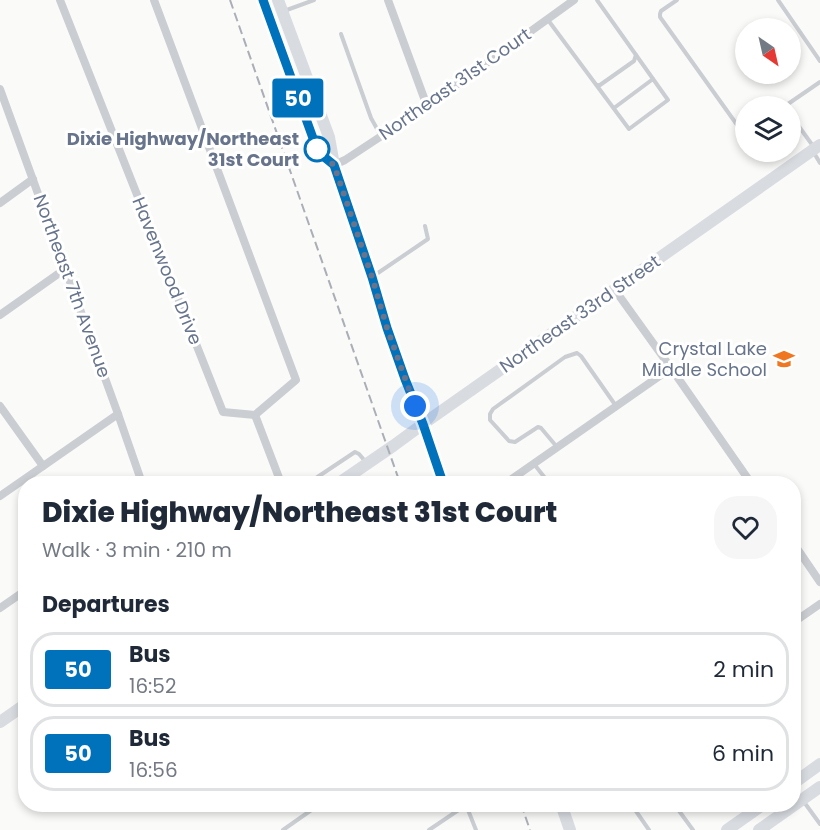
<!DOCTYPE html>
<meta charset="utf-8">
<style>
body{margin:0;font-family:Poppins,sans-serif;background:#f6f6f7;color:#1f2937;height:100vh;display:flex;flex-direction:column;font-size:22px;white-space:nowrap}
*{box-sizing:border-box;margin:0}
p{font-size:20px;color:#747a83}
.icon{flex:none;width:33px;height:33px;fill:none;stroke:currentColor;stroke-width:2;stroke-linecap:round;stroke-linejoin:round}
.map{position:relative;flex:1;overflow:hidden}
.side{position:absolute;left:18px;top:476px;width:783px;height:336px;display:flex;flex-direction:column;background:#fff;border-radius:24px;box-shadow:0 3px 9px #0003}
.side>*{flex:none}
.badge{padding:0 12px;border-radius:4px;font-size:21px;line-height:39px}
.needle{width:39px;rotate:146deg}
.fabs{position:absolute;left:735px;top:18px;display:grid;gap:12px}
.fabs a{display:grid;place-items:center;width:66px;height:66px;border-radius:50%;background:#fff;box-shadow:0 3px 9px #0003;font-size:30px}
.you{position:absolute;width:30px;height:30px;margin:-15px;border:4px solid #fff;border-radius:50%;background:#1a73e8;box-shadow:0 0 0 9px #1a73e833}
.map>.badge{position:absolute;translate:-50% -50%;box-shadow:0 0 0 3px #fff}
h2{padding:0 24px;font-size:22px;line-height:54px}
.round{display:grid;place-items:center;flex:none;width:63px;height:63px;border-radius:24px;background:#f6f6f7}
.headline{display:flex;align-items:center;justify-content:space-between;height:102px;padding:0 24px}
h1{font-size:28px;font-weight:800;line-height:45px}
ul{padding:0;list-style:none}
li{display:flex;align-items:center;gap:18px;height:75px;margin:0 12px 9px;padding:0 12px;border:3px solid #e0e1e3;border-radius:24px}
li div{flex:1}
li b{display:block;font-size:22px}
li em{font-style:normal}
li .badge{min-width:66px;font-weight:700;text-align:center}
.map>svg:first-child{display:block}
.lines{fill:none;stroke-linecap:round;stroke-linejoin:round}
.lane{stroke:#cacdd1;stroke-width:4}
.street{stroke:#cacdd1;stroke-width:8}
.secondary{stroke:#d8dbe0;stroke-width:12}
.primary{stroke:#d8dbe0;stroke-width:12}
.rail{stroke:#aaaeb6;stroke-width:2;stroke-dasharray:9 4.5;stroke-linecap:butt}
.line-casing{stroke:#fff;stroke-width:14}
.line{stroke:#0072bc;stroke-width:9}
.walk{stroke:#67748b;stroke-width:6;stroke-dasharray:0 10.8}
.stop-dot{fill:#fff;stroke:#0072bc;stroke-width:3}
.labels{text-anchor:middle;stroke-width:6;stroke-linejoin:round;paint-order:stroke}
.street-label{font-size:18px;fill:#67748b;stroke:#fff}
.stop-label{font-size:18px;font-weight:bold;fill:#67748b;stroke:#fff;text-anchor:end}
.poi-label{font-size:18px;fill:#67748b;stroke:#fff;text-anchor:end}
</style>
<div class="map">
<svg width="820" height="830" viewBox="0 0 820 830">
<rect width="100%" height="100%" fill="#fafaf8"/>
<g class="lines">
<g class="lane">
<polyline points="677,0 661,11 660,14 660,17 740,129 746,131"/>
<polyline points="778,0 820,61"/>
<polyline points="284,11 314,0"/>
<polyline points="548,20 629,129 668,100 597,0"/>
<polyline points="341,34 371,118 381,136"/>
<polyline points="597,85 600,85 634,61 636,55"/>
<polyline points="785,106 820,82"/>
<polyline points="614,108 653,79"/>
<polyline points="790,114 813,146"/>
<polyline points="814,153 820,163"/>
<polyline points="375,275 428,239 425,226"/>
<polyline points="557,447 541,428 538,427 515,442 509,441 490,420 490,414 493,409 565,357 577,353 581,356 616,406"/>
<polyline points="534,464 545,478 546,483"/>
<polyline points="311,483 313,480 355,452 359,454 365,461"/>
<polyline points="804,802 820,824"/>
<polyline points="631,804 649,830"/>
<polyline points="674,804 693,830"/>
<polyline points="283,830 320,804"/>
<polyline points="429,830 466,805 476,830"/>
</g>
<g class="street">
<polyline points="60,0 223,412 255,415 296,380 154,0"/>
<polyline points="388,0 427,106"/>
<polyline points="0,89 118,414 142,483"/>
<polyline points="334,165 345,160 427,106 574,0"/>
<polyline points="0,203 33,179"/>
<polyline points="615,290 671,368 751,483"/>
<polyline points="0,315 65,269"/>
<polyline points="0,406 43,466"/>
<polyline points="255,415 281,483"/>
<polyline points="506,483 671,368"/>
<polyline points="0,496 118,414"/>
<polyline points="794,544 820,582"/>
<polyline points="0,608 26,590"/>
<polyline points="794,622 820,604"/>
</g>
<g class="secondary">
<polyline points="263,0 318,152 334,165"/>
<polyline points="278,0 329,137 334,165 372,277 387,328 405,379 423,424 443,483"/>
<polyline points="339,483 393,446 423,424 820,145"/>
<polyline points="0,722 26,704"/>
<polyline points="561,804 570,830"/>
</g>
<g class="primary">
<polyline points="794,783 820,764"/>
<polyline points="727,830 764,804"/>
<polyline points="759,830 820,787"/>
</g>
<g class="rail">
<polyline points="230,0 400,483"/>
<polyline points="521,804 530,830"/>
</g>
</g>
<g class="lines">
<defs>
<polyline id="line" points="263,0 318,152 334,165 372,277 387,328 405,379 423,424 443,483"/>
</defs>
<use href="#line" class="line-casing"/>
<use href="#line" class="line"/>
<polyline class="walk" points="317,149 318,152 334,165 372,277 387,328 415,406"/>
</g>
<defs>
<symbol id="school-bare" viewBox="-9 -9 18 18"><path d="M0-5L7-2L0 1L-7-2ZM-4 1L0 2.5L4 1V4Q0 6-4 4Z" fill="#f07722" stroke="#fff" stroke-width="2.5" paint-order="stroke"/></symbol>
</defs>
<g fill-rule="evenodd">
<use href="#school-bare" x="769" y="344" width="30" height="30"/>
</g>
<circle class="stop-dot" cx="317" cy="149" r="12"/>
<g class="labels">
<g class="street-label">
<text transform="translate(455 84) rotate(-35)" y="6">Northeast 31st Court</text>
<text transform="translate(167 271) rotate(68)" y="6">Havenwood Drive</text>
<text transform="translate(72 286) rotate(70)" y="6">Northeast 7th Avenue</text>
<text transform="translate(580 314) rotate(-35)" y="6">Northeast 33rd Street</text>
</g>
<g class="stop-label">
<text x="299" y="145">Dixie Highway/Northeast<tspan x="299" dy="21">31st Court</tspan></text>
</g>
<g class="poi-label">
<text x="767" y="355">Crystal Lake<tspan x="767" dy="21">Middle School</tspan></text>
</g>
</g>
</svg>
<div class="fabs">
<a><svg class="needle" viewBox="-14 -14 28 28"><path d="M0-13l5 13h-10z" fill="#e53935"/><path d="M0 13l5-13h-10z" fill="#747a83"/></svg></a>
<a><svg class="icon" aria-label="layers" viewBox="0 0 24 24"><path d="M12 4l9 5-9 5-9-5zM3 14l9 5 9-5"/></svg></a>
</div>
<div class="you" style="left:415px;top:406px"></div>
<b class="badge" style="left:298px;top:98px;background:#0072bc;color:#fff">50</b>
<section class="side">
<div class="headline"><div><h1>Dixie Highway/Northeast 31st Court</h1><p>Walk · 3 min · 210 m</p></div><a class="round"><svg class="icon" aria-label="heart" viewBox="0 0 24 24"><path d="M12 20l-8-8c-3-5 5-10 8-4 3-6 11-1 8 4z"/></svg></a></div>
<h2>Departures</h2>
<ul>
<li><span class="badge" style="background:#0072bc;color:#fff">50</span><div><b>Bus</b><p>16:52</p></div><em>2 min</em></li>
<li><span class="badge" style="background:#0072bc;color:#fff">50</span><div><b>Bus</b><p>16:56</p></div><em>6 min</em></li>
</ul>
</section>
</div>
